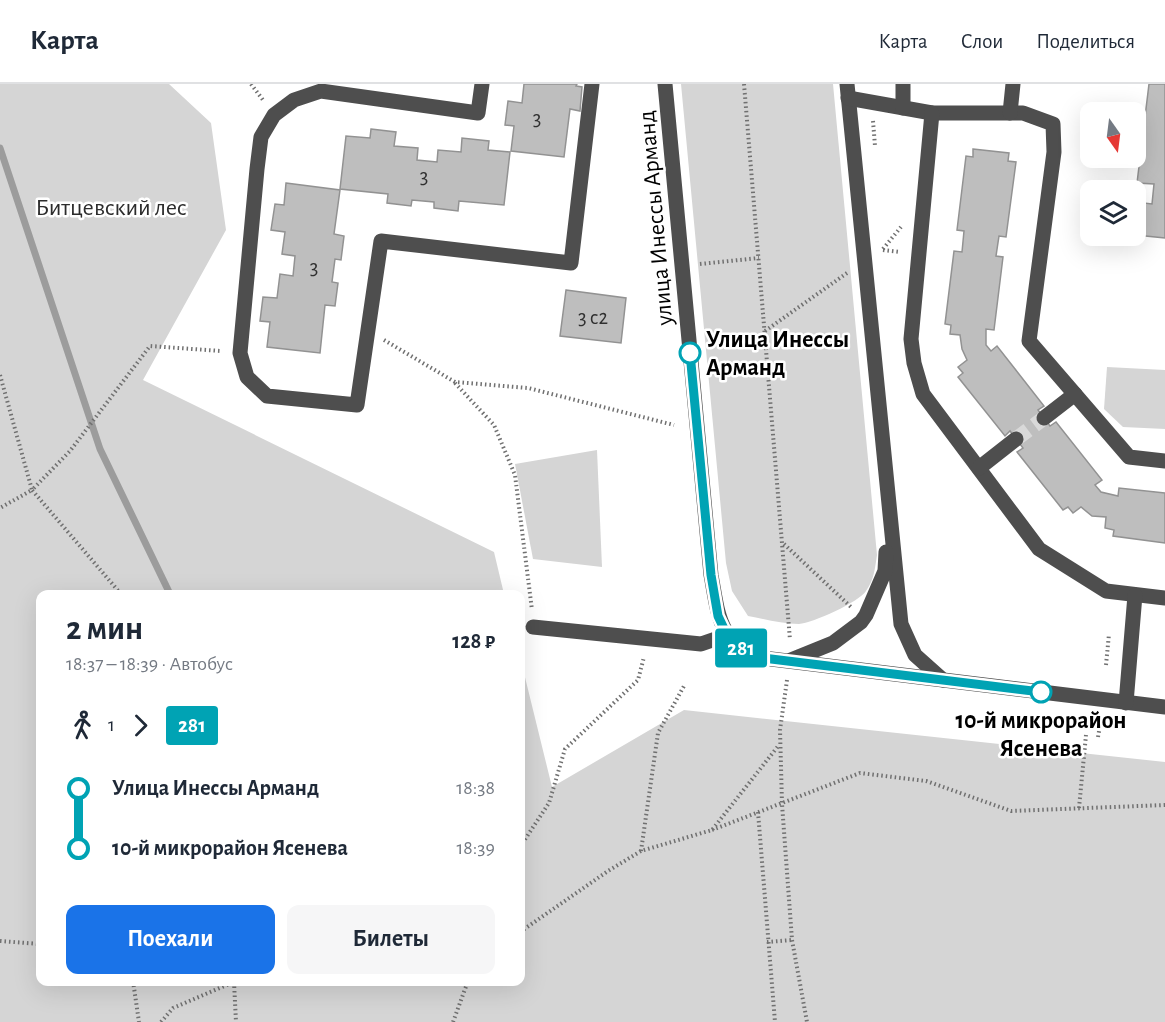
<!DOCTYPE html>
<html lang="ru">
<meta charset="utf-8">
<style>
body{margin:0;font-family:"Alegreya Sans",sans-serif;background:#f6f6f7;color:#1f2937;height:100vh;display:flex;flex-direction:column;font-size:22px;white-space:nowrap}
*{box-sizing:border-box;margin:0}
p{font-size:20px;color:#747a83}
.icon{flex:none;width:33px;height:33px;fill:none;stroke:currentColor;stroke-width:2;stroke-linecap:round;stroke-linejoin:round}
.map{position:relative;flex:1;overflow:hidden}
.details{position:absolute;left:36px;top:506px;width:489px;height:396px;display:flex;flex-direction:column;background:#fff;border-radius:12px;box-shadow:0 6px 24px #0002}
.details>*{flex:none}
.badge{padding:0 12px;border-radius:4px;font-size:21px;line-height:39px}
.needle{width:39px;rotate:166deg}
.fabs{position:absolute;left:1080px;top:18px;display:grid;gap:12px}
.fabs a{display:grid;place-items:center;width:66px;height:66px;border-radius:12px;background:#fff;box-shadow:0 6px 24px #0002;font-size:30px}
.map>.badge{position:absolute;translate:-50% -50%;box-shadow:0 0 0 3px #fff}
.legs{display:flex;align-items:center;gap:9px;height:66px;padding:0 30px;font-size:20px}
.legs p{margin-inline-start:auto}
.summary{display:flex;align-items:center;justify-content:space-between;height:102px;padding:0 30px}
h1{font-size:33px;font-weight:700;line-height:45px}
.primary-button{display:flex;gap:12px;margin-top:auto;padding:12px 30px}
.primary-button a{flex:1;height:69px;border-radius:12px;background:#1a73e8;color:#fff;font-size:24px;font-weight:700;line-height:69px;text-align:center}
.primary-button a+a{background:#f6f6f7;color:#1f2937}
ul{padding:0 30px;list-style:none}
li{display:flex;align-items:center;gap:21px;height:60px;font-size:22px}
li i{display:grid;place-items:center;width:9px;height:100%;margin:0 8px;background:currentColor}
li i::after{content:'';width:15px;height:15px;margin:-8px;border:4px solid;border-radius:50%;background:#fff}
li p{margin-inline-start:auto}
li:first-child i{background:linear-gradient(#0000 50%,currentColor 0)}
li:last-child i{background:linear-gradient(currentColor 50%,#0000 0)}
header{display:flex;align-items:center;gap:36px;box-sizing:border-box;height:84px;padding:0 30px;background:#fff;border-bottom:2px solid #e0e1e3}
header strong{font-size:28px}
nav{display:flex;gap:33px;margin-inline-start:auto;font-size:21px}
.map>svg:first-child{display:block}
.green{fill:#d5d5d5}
.lines{fill:none;stroke-linecap:round;stroke-linejoin:round}
.stream{stroke:#9c9c9c;stroke-width:7}
.building{fill:#bebebe;stroke:#929292;stroke-width:1.5}
.minor-tunnel{stroke:#d9d9d9;stroke-width:15;stroke-dasharray:15 8;stroke-linecap:butt}
.path{stroke:#707070;stroke-width:4;stroke-dasharray:1.5 3;stroke-linecap:butt}
.minor{stroke:#4e4e4e;stroke-width:15}
.line-1-casing{stroke:#fff;stroke-width:14}
.line-1{stroke:#00a3b4;stroke-width:9}
.stop-1-dot{fill:#fff;stroke:#00a3b4;stroke-width:3}
.labels{text-anchor:middle;stroke-width:5;stroke-linejoin:round;paint-order:stroke}
.number-label{font-size:21px;fill:#303030}
.park-label{font-size:24px;fill:#2c2c2c;stroke:#fff}
.street-label{font-size:24px;fill:#000;stroke:#fff}
.stop-label{font-size:24px;font-weight:bold;fill:#000;stroke:#fff;text-anchor:start}
</style>
<header>
<strong>Карта</strong>
<nav><a>Карта</a><a>Слои</a><a>Поделиться</a></nav>
</header>
<div class="map">
<svg width="1165" height="938" viewBox="0 0 1165 938">
<rect width="100%" height="100%" fill="#fff"/>
<g class="green">
<polygon points="0,0 169,0 211,39 226,146 143,296 494,468 504,510 40,510 40,897 520,897 521,577 552,703 684,626 1165,678 1165,938 0,938"/>
<path d="M681,0h152l44,471c-2,13 -3,25 -11,36 -7,11 -53,32 -67,33 -17,0 -35,-5 -51,-8l-16,-25 -6,-28z"/>
<polygon points="1107,283 1165,286 1165,345 1123,343 1104,325"/>
<polygon points="597,366 602,483 533,475 515,380"/>
</g>
<g class="lines">
<polyline class="stream" points="0,64 100,365 170,510"/>
</g>
<g class="building">
<polygon points="524,0 577,0 576,2 582,3 580,27 570,25 564,73 511,67 514,42 505,41 508,17 522,19"/>
<polygon points="1149,0 1165,0 1165,154 1136,151 1136,118 1152,120 1154,100 1137,99"/>
<polygon points="371,45 396,48 394,62 418,64 417,76 437,78 438,66 461,68 462,54 489,57 488,66 510,68 504,121 459,117 458,127 434,124 434,118 412,116 411,122 387,119 388,110 340,105 346,52 370,54"/>
<polygon points="973,65 1009,69 1008,77 1016,78 1006,153 999,152 996,172 1003,173 994,246 986,245 986,261 991,267 997,262 1044,322 1038,326 1050,342 1056,338 1102,396 1095,401 1101,408 1118,412 1119,404 1165,409 1165,459 1113,452 1114,446 1105,444 1106,433 1092,432 1081,423 1073,429 1068,423 1063,426 1017,368 1023,364 1010,347 1005,352 958,293 963,289 958,283 967,276 962,265 960,251 950,250 951,241 945,240 954,167 962,168 964,147 957,146 966,72 973,73"/>
<polygon points="286,99 340,106 334,150 344,152 341,176 335,175 332,198 338,199 335,222 325,221 320,269 267,263 270,238 260,237 263,213 277,214 280,190 293,192 295,172 282,170 285,148 271,146 275,120 284,121"/>
<polygon points="566,206 626,214 621,259 560,252"/>
</g>
<g class="lines">
<polyline class="minor-tunnel" points="1016,355 1044,334"/>
<g class="path">
<polyline points="251,0 263,16"/>
<polyline points="744,0 790,556"/>
<polyline points="873,37 875,62"/>
<polyline points="883,165 901,143"/>
<polyline points="883,166 900,168"/>
<polyline points="700,180 759,174"/>
<polyline points="765,247 847,189"/>
<polyline points="384,256 455,298 528,304 674,341"/>
<polyline points="0,291 32,406 0,424"/>
<polyline points="455,299 494,341 515,391 532,526"/>
<polyline points="784,460 851,523"/>
<polyline points="121,510 32,406 70,367 150,262 221,267"/>
<polyline points="1106,581 1109,550"/>
<polyline points="787,596 780,646 782,720 792,856 807,938"/>
<polyline points="1098,653 1101,636"/>
<polyline points="1079,724 1086,651"/>
<polyline points="758,728 775,938"/>
<polyline points="712,746 860,689 926,697 1011,727 1165,721"/>
<polyline points="520,763 549,719 565,665 638,596 644,573"/>
<polyline points="641,767 658,649 684,602"/>
<polyline points="520,848 608,787 641,767 712,746 779,661"/>
<polyline points="0,857 40,860"/>
<polyline points="767,858 792,856"/>
<polyline points="133,897 139,938"/>
<polyline points="234,898 236,938"/>
<polyline points="161,938 173,924 236,897"/>
<polyline points="453,938 468,897"/>
</g>
<g class="minor">
<polyline points="482,0 478,29 321,7 294,16 274,31 261,53 257,85 240,269 247,293 267,312 357,321 381,157 571,179 592,0"/>
<path d="M665,0l46,491c8,43 7,66 52,83l402,49"/>
<polyline points="847,0 901,540 915,571 943,596"/>
<polyline points="848,14 932,29 1023,29 1053,40 1054,68 1029,257 1129,373 1165,377"/>
<polyline points="903,24 903,0"/>
<polyline points="932,29 911,255 914,279 923,310 1039,465 1106,507 1165,514"/>
<polyline points="1010,29 1013,0"/>
<polyline points="1044,334 1075,310"/>
<polyline points="979,384 1016,355"/>
<polyline points="533,543 701,560 727,551"/>
<polyline points="791,576 833,559 861,538 866,531 885,487 886,468"/>
<polyline points="1126,619 1135,511"/>
</g>
</g>
<g class="lines">
<defs>
<polyline id="line-1" points="690,269 711,491 718,532 727,551 745,567 763,574 1041,608"/>
</defs>
<use href="#line-1" class="line-1-casing"/>
<use href="#line-1" class="line-1"/>
</g>
<g class="stop-1-dot">
<circle cx="690" cy="269" r="10"/>
<circle cx="1041" cy="608" r="10"/>
</g>
<g class="labels">
<g class="number-label">
<text x="537" y="41">3</text>
<text x="424" y="99">3</text>
<text x="314" y="190">3</text>
<text x="593" y="240">3 с2</text>
</g>
<g class="park-label">
<text x="111" y="131">Битцевский лес</text>
</g>
<g class="street-label">
<text transform="translate(655 134) rotate(-95)" y="8">улица Инессы Арманд</text>
</g>
<g class="stop-label">
<text x="706" y="263">Улица Инессы<tspan x="706" dy="28">Арманд</tspan></text>
<text x="1041" y="644" text-anchor="middle">10-й микрорайон<tspan x="1041" dy="28">Ясенева</tspan></text>
</g>
</g>
</svg>
<div class="fabs">
<a><svg class="needle" viewBox="-14 -14 28 28"><path d="M0-13l5 13h-10z" fill="#e53935"/><path d="M0 13l5-13h-10z" fill="#747a83"/></svg></a>
<a><svg class="icon" aria-label="layers" viewBox="0 0 24 24"><path d="M12 4l9 5-9 5-9-5zM3 14l9 5 9-5"/></svg></a>
</div>
<b class="badge" style="left:741px;top:564px;background:#00a3b4;color:#fff">281</b>
<section class="details">
<div class="summary"><div><h1>2 мин</h1><p>18:37 – 18:39 · Автобус</p></div><b>128 ₽</b></div>
<div class="legs"><svg class="icon" aria-label="walk" viewBox="0 0 24 24"><circle cx="13" cy="4" r="2"/><path d="M13 8l-2 6 4 7M11 14l-3 7M7 12l3-4h3l4 4"/></svg>1<svg class="icon" aria-label="forward" viewBox="0 0 24 24"><path d="M9 5l7 7-7 7"/></svg><b class="badge" style="background:#00a3b4;color:#fff">281</b></div>
<ul>
<li><i style="color:#00a3b4"></i><b>Улица Инессы Арманд</b><p>18:38</p></li>
<li><i style="color:#00a3b4"></i><b>10-й микрорайон Ясенева</b><p>18:39</p></li>
</ul>
<div class="primary-button"><a>Поехали</a><a>Билеты</a></div>
</section>
</div>
